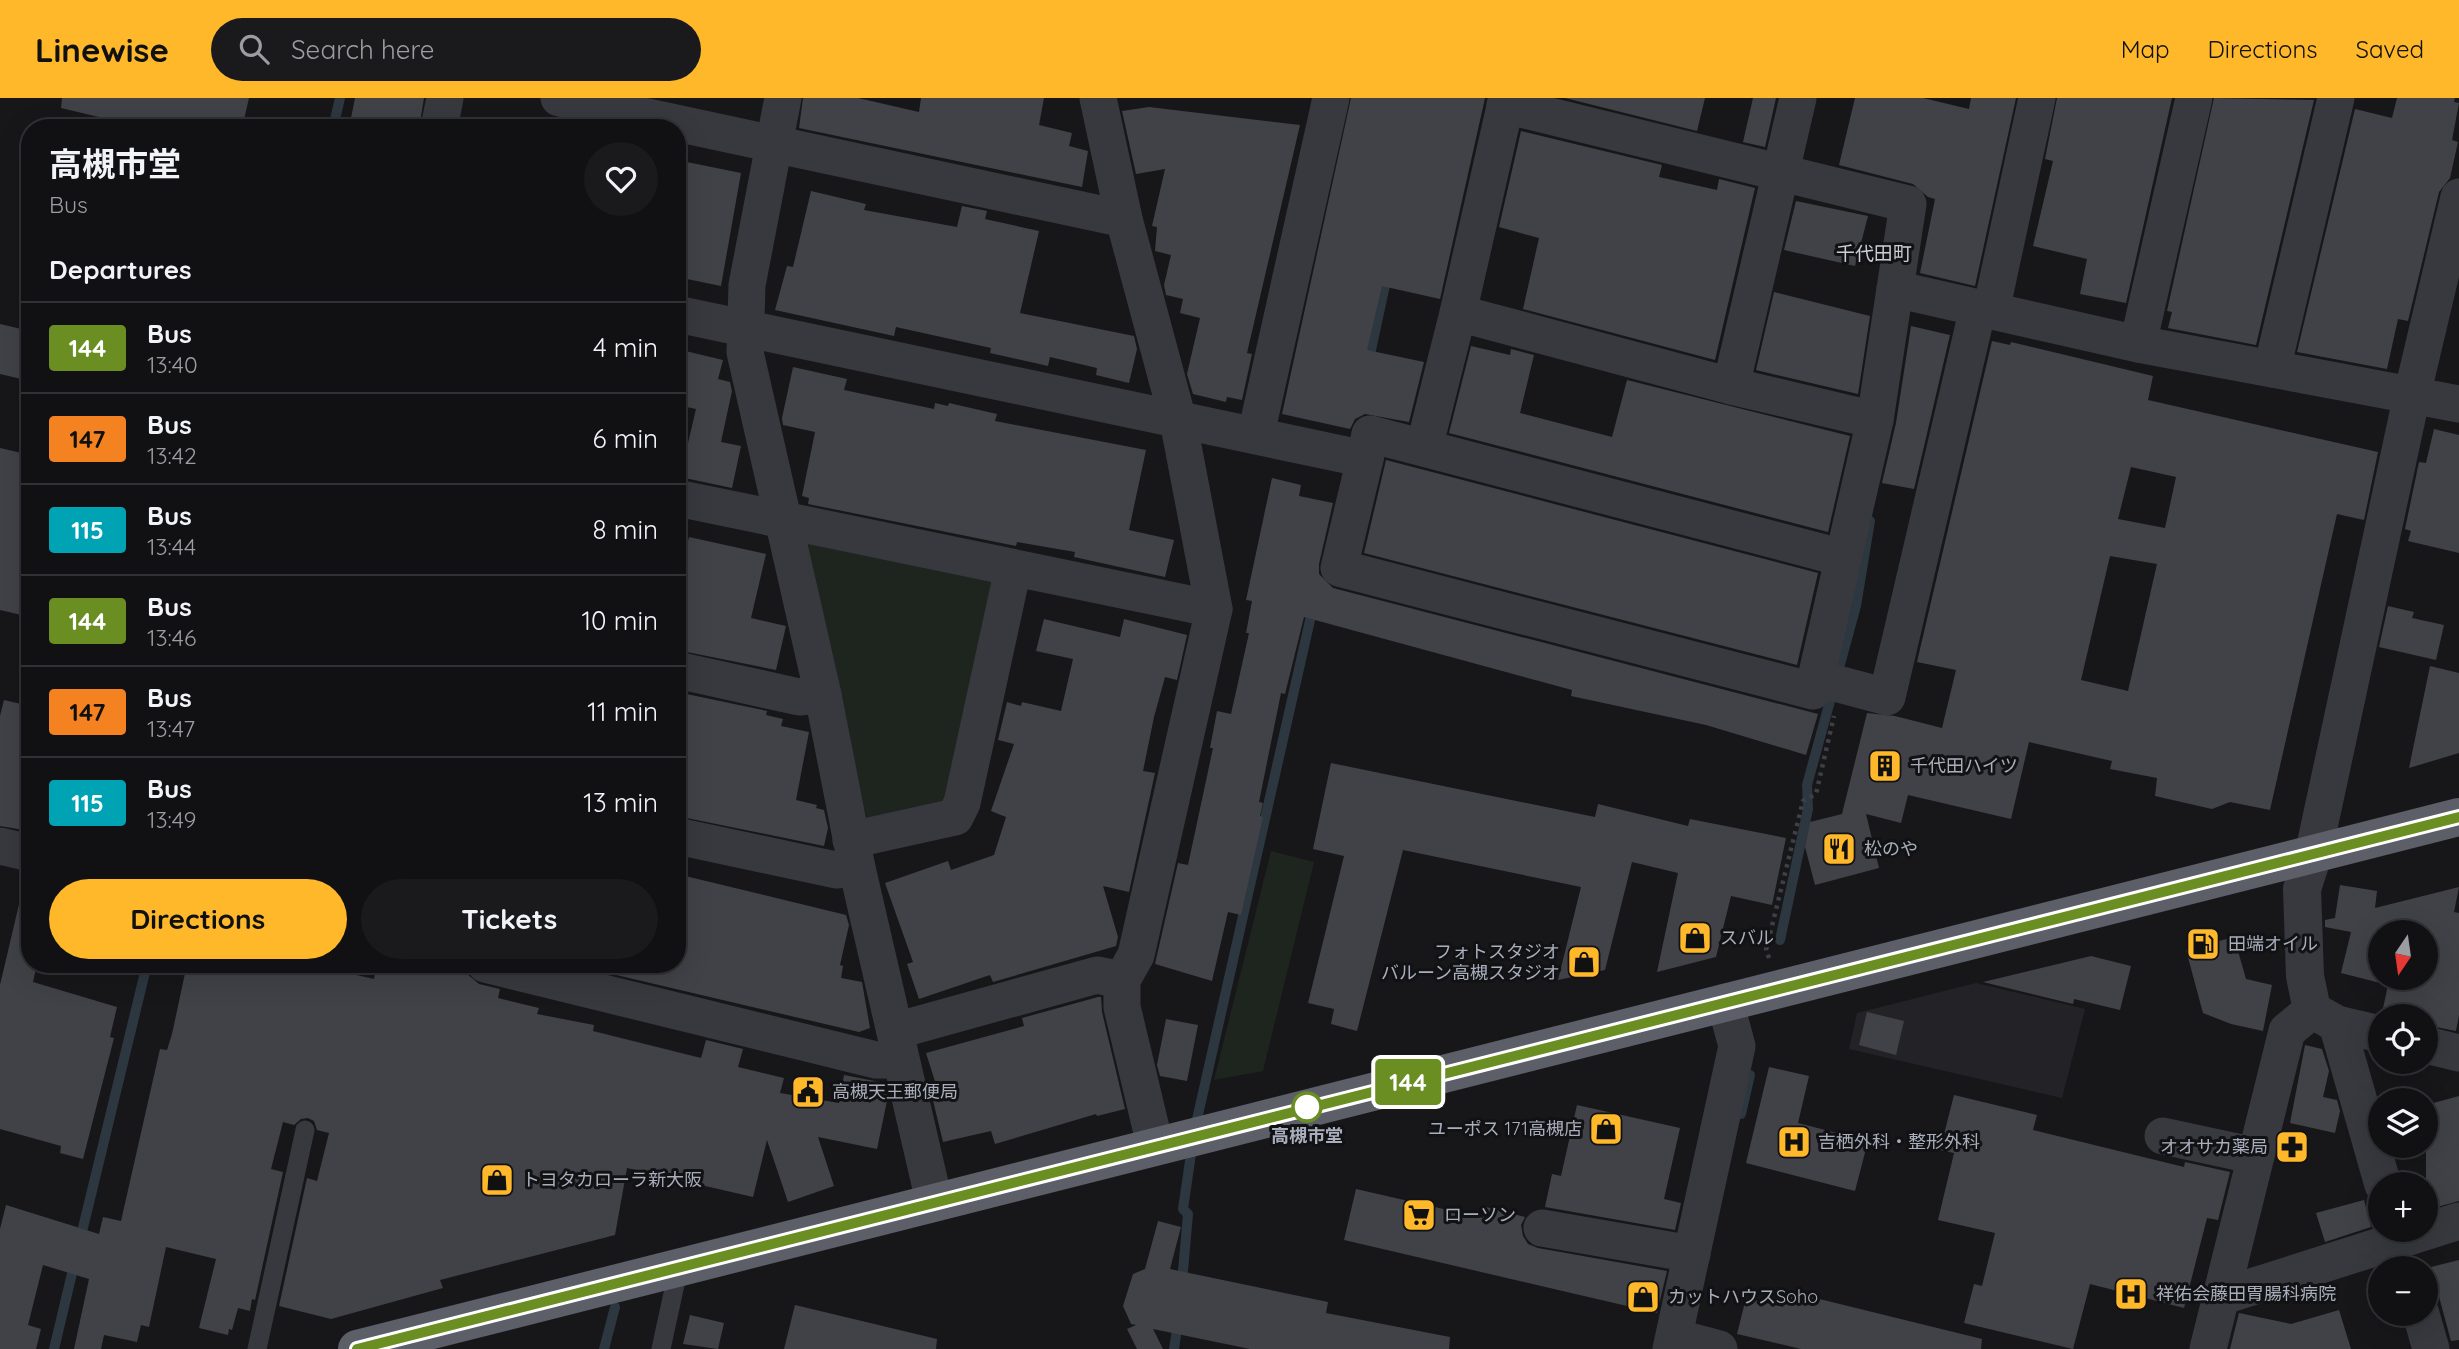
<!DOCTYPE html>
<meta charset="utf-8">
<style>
body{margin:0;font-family:Quicksand,"Noto Sans JP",sans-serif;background:#1a1a1d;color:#f1f3f6;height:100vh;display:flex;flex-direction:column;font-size:26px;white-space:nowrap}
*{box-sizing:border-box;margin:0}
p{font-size:23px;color:#9c9da0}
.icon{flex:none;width:38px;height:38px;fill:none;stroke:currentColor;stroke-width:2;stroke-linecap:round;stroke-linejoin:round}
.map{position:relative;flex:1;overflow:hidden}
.panel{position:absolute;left:21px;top:21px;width:665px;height:854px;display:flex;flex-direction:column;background:#111114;border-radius:28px;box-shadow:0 7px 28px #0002,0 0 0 2px #303134}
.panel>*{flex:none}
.badge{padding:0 14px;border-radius:5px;font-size:24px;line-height:46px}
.needle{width:46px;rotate:193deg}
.fabs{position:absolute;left:2368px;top:822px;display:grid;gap:14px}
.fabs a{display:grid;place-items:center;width:70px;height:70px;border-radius:50%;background:#111114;box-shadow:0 7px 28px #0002,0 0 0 2px #303134;font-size:35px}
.map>.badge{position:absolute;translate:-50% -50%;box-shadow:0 0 0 4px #fff}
h2{padding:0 28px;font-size:26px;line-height:63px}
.round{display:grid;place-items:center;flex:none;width:74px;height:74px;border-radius:37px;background:#1a1a1d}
.head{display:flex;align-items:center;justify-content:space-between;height:119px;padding:0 28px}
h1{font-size:33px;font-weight:700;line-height:52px}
.primary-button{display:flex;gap:14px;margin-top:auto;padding:14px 28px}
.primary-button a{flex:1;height:80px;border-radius:42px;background:#ffb82a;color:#111;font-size:28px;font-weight:700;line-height:80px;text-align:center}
.primary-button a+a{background:#1a1a1d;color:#f1f3f6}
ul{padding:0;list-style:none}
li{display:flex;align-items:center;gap:21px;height:91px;padding:0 28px;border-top:2px solid #303134}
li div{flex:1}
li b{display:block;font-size:26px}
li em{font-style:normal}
li .badge{min-width:77px;font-weight:700;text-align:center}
header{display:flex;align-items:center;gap:42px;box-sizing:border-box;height:98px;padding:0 35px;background:#ffb82a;color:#111}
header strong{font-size:33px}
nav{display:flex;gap:38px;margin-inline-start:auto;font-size:24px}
.search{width:490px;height:63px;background:#1a1a1d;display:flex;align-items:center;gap:18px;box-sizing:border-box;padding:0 24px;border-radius:38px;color:#9c9da0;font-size:26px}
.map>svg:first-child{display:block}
.built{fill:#232327}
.green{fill:#1d251e}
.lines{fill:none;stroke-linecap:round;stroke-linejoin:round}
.stream{stroke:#2c373f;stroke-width:10}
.building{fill:#414247;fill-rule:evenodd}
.path{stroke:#3e4046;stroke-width:4.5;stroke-dasharray:3.5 5;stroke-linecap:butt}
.service{stroke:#38393f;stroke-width:19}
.minor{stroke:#38393f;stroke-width:37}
.tertiary{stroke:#38393f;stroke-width:38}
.trunk{stroke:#5c5e68;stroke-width:38}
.line-casing{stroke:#fff;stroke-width:16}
.line{stroke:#6b8e23;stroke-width:10}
.stop-dot{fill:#fff;stroke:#6b8e23;stroke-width:3.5}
.labels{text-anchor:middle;stroke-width:6;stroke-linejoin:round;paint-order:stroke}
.poi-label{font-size:18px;fill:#a8aebb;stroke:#121215;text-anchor:start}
.stop-label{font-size:18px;font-weight:bold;fill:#a8aebb;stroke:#121215}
.neighbourhood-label{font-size:19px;fill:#cacdd6;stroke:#121215}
</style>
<header>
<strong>Linewise</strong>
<div class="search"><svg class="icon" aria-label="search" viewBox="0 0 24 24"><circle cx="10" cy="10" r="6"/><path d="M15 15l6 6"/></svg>Search here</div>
<nav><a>Map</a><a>Directions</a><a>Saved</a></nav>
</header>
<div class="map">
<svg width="2459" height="1251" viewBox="0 0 2459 1251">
<rect width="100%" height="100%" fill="#17171a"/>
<polygon class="built" points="1976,885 2085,911 2062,1000 1849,951 1857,915"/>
<g class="green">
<polygon points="803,444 992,475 999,487 951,703 867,721"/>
<polygon points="1271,753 1314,764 1263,973 1214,982"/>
</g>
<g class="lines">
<g class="stream">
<polyline points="333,30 340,0"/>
<polyline points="1368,266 1387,178"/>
<polyline points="1780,842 1808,711 1807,687 1856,508 1870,423"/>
<polyline points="1741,1016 1750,977"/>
<polyline points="1195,1030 1313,509"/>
<polyline points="80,1142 147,866"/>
<polyline points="1182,1184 1188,1116 1183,1111 1192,1049"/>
<polyline points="54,1251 75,1163"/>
<polyline points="604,1251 615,1209"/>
<polyline points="1174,1251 1178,1224"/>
</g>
</g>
<g class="building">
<polygon points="62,0 249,0 242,30 145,30 61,10"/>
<polygon points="355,0 424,0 419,30 349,30"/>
<polygon points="803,0 858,0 919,14 921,0 1044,0 1039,27 1072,35 1069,48 1088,53 1082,89 799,30"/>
<polygon points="1351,0 1485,0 1440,201 1382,188 1367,252 1424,264 1409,324 1365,316 1355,321 1350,331 1282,316"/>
<polygon points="1565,0 1705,0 1697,33"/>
<polygon points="1753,0 1776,0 1765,49 1743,44"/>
<polygon points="1855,0 1923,0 1969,11 1971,0 2016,0 1975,188 1920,175 1935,101 1928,99 1913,86 1839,67"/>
<polygon points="2057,0 2172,0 2126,205 2080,196 2087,161 2033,148 2053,63 2045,61"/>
<polygon points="2214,0 2314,2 2256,247 2168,230 2172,214 2167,213"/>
<polygon points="2397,0 2455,0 2454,4 2459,5 2452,42 2458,44 2450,80 2439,94 2408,223 2398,221 2387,271 2297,254 2355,11 2392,20"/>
<polygon points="1149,9 1300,27 1247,255 1252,256 1242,302 1227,299 1226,304 1193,296 1187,276 1200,220 1180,215 1183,201 1166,197 1164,187 1171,157 1155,153 1157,129 1152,128 1165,71 1136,76 1122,13"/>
<polygon points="1521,33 1662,67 1659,79 1717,92 1719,81 1755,90 1715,262 1523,211 1539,140 1499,129"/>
<polygon points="677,62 741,75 721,188 677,179"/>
<polygon points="811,93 866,106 864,112 957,129 962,108 987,113 985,121 1039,133 1020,215 1134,238 1137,251 1129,285 1096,277 1097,270 1050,259 1048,268 990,255 991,250 896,229 894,238 775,212 787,168 793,169"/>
<polygon points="1796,103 1868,118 1855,168 1784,152"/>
<polygon points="1774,194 1870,218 1858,296 1756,272"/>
<polygon points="0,226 30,233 30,283 0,276"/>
<polygon points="1911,228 1950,237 1914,391 1882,385 1896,325"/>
<path d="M1992,243l18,4 1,-3 142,34 -5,24 230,52 -14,68 -27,-6 -67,296 -40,-8 -18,7 -57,-13 2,-18 -47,-9 2,-8 -83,-19 -18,77 -103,-24 -7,28 -35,-9 13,54 -64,17 -10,-38 5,-25 32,-8 25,-101 28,3 47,12 14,-58 -39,-8zM2131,369l45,10 -11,51 -47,-9zM2110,458l47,8 -29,127 -47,-11z"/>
<polygon points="1471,248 1510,257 1511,251 1534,257 1520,315 1612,339 1627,282 1850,338 1828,434 1449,335"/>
<polygon points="677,251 723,262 718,281 730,284 732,293 721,344 741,348 732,390 680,379 696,311 677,307"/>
<polygon points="793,269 847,281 844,292 934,311 935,305 948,308 949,305 997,316 995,323 1146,352 1129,432 1174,442 1165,479 1074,459 1075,454 1017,444 1016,448 808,406 809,400 802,398 815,334 783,327 782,320"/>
<polygon points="2434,331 2459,337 2459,455 2408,443 2411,433 2405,431 2419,364 2426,365"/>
<polygon points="0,350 30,357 30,519 0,512"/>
<polygon points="1386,362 1818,475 1797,567 1364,455"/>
<polygon points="1272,380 1301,387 1299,398 1333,405 1319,466 1319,476 1333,490 1818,616 1806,657 1706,627 1571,598 1572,592 1304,519 1285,596 1281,595 1259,704 1263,705 1260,718 1263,719 1241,817 1228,814 1212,883 1155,866 1178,765 1188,767 1213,650 1210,650 1217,613 1231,616 1249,535 1246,535 1252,503 1246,502"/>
<polygon points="689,439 766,456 751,520 786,528 776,572 677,552 677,489"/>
<polygon points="2388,508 2414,514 2412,520 2444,527 2436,562 2379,549"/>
<polygon points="1044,521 1120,539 1124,521 1187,537 1177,582 1165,579 1154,619 1143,673 1155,675 1129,794 1103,788 1118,839 1116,848 993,884 990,877 919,901 907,866 913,864 885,785 948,763 951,772 994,757 1006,719 991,713 1014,646 998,642 1007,604 1021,608 1022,604 1061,613 1073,561 1036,553"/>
<polygon points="2430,568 2459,575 2459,655 2409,670"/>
<polygon points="677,594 767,613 766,617 783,621 781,628 809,634 796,702 817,707 816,710 824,712 828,730 824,748 677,718 677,649 685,615 677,614"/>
<polygon points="4,602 30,608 30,733 0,728 0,618"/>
<polygon points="1331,665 1595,719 1598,706 1688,728 1690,721 1786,740 1772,807 1731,798 1716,859 1657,874 1678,775 1632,764 1605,872 1558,882 1581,789 1403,752 1357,933 1331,926 1334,911 1308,905 1344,758 1313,751"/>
<polygon points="677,776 846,817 849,827 840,867 843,868 841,880 862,884 870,930 859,934 612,876 613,866 677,866"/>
<path d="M2340,787l37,6 -2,17 84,-21 -5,25 5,1v102l-3,16 -30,-6v-8h-35l-9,-4 6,-28 -47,-12 10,-41 -26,-5v-7l10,-2zM2380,835h46v45h-46z"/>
<polygon points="20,802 30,803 30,866 37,866 33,884 117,909 110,939 114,940 83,1061 60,1055 61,1048 0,1031 0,887"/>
<polygon points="2234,839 2246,881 2272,887 2263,933 2231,926 2203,915 2186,852"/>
<polygon points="2091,858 2131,868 2120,912 2074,901 2073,906 1983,884"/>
<polygon points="187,866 308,866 374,881 377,866 426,866 467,876 479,886 500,891 498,900 539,910 537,916 594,927 593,933 701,960 706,942 743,951 738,969 784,980 780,995 839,1005 844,977 885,985 888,998 877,1051 818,1039 834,1088 788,1104 767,1042 753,1099 627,1070 615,1137 440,1182 443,1190 331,1221 279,1208 307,1080 317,1083 329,1035 317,1032 314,1023 308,1020 301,1021 294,1027 283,1024 271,1071 283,1074 255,1202 252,1201 250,1213 238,1210 232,1232 229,1231 228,1237 199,1230 216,1161 166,1149 149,1229 141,1227 137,1244 104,1237 101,1251 74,1251 89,1181 43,1167 28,1227 41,1231 36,1251 0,1251 0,1131 6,1107 99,1136 103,1119 121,1123 160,951 167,952 172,936"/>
<polygon points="1098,899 1101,899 1102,914 1125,1011 1097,1018 1096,1016 995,1046 991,1033 943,1044 931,994 939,996 926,955 1024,928 1022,920"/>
<polygon points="1867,914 1904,923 1896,957 1859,947"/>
<polygon points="1166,921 1198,927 1187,983 1160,978 1157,967"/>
<polygon points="2305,947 2322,951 2329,973 2323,999 2337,1002 2340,1013 2335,1035 2290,1025"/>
<polygon points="1769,969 1809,978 1798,1025 1868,1043 1855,1093 1746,1065"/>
<polygon points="1954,997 2037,1017 2033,1032 2184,1069 2185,1064 2230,1074 2218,1122 2207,1120 2184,1210 2090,1186 2073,1251 1964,1225 1974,1186 1982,1188 1995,1135 1938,1122 1954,1055 1940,1052"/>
<polygon points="2459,998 2459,1103 2426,1112 2426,1007"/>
<polygon points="1577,1007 1680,1030 1664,1101 1681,1105 1675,1132 1545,1109 1552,1076 1561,1078"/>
<polygon points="1356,1091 1483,1120 1486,1109 1525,1119 1521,1127 1523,1138 1528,1146 1538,1150 1667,1173 1657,1215 1344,1142"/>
<polygon points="2364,1102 2371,1129 2325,1144 2316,1115"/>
<polygon points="1158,1123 1181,1129 1170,1171 1328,1204 1326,1215 1450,1239 1449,1251 1250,1251 1153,1231 1163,1251 1137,1251 1127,1231 1136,1227 1131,1226 1123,1208 1133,1176 1145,1171"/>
<polygon points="2459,1162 2459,1242 2451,1243 2431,1169"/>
<polygon points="1787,1193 1982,1241 1981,1251 1801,1251 1737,1236 1746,1200 1783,1209"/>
<polygon points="795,1207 937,1241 936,1251 784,1251"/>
<polygon points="2339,1212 2351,1251 2230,1251 2239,1215 2291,1226"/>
<polygon points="690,1217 724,1225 718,1251 683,1246"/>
</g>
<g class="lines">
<polyline class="path" points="1769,860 1766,852 1803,703 1816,696 1834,618"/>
<g class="service">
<polyline points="257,1251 305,1032"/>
<polyline points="661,1251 679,1168"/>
</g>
<g class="minor">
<polyline points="559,0 1124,121"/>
<polyline points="783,0 747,187 745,254 823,597 857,770 934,1103"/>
<polyline points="1098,0 1124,121 1178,322 1214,511"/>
<polyline points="1505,7 1908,106 1895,191 2138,246 2459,306"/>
<polyline points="439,30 445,0"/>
<polyline points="1991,213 2037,0"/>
<polyline points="1458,215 1507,0"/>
<polyline points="677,216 1365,361 1339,470 1813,593 1875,322 1895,191"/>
<polyline points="2138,246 2194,0"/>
<polyline points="2272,271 2336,0"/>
<polyline points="1731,288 1798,0"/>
<polyline points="1256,336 1331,0"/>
<polyline points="1424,350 1458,215 1731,288 1875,322"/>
<polyline points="1365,361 1370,336 1843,460"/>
<polyline points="677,400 1214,511 1136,857 1122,882 1122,909 1155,1047"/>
<polyline points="677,572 799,599 823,597"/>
<polyline points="1816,580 1887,599 1978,210"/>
<polyline points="677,738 836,772 857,770"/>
<polyline points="851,742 955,719 962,705 1013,471"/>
<polyline points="0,748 30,755"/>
<polyline points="2313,757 2412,297 2459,99"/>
<polyline points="485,866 876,962 901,962"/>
<polyline points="2337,926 2383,1087"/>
<polyline points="895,933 1097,877 1122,882"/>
<polyline points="2426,947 2459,955"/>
<polyline points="2163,1038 2256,1058"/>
<polyline points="1542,1130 1692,1156"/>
<polyline points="2223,1198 2459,1123"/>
<polyline points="2421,1216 2431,1251"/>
<polyline points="1674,1239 1719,1251"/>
<polyline points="1671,1251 1737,948 1725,904"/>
<polyline points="2208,1251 2287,933 2312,912 2337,926 2380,936"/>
</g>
<polyline class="tertiary" points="2312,912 2305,878 2302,791 2313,757"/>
<polyline class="trunk" points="357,1251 2459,719"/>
</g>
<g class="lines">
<defs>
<polyline id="line" points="357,1251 2459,719"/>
</defs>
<use href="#line" class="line-casing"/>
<use href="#line" class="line"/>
</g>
<defs>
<symbol id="building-square" viewBox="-11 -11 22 22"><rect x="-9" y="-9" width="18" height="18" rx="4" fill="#ffb82a" stroke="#121215"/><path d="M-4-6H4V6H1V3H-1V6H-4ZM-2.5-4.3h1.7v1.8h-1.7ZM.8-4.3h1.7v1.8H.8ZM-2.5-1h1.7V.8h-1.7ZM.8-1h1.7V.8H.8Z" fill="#111"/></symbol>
<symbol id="restaurant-square" viewBox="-11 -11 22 22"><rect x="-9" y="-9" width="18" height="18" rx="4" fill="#ffb82a" stroke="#121215"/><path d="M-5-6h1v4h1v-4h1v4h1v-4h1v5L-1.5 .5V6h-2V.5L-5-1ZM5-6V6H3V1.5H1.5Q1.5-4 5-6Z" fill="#111"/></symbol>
<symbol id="shop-square" viewBox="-11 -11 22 22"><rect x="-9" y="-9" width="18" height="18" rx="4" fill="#ffb82a" stroke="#121215"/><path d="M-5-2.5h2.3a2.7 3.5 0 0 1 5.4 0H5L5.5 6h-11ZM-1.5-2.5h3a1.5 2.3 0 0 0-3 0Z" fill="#111"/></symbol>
<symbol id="fuel-square" viewBox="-11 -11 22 22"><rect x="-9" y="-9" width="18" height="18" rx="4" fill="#ffb82a" stroke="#121215"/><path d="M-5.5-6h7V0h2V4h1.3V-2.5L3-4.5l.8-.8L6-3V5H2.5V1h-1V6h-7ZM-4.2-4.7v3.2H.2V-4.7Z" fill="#111"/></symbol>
<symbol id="civic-square" viewBox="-11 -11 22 22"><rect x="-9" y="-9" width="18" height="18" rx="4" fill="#ffb82a" stroke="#121215"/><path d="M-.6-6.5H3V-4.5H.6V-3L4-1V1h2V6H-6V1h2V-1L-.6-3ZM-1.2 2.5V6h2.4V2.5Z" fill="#111"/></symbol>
<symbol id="hospital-square" viewBox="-11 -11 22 22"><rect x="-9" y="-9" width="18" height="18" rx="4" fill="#ffb82a" stroke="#121215"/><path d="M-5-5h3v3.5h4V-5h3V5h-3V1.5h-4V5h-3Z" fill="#111"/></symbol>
<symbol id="pharmacy-square" viewBox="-11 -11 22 22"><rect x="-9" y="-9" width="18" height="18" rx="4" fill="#ffb82a" stroke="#121215"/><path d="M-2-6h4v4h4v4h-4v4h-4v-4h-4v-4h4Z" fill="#111"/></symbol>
<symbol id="supermarket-square" viewBox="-11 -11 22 22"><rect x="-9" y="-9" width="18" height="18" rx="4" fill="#ffb82a" stroke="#121215"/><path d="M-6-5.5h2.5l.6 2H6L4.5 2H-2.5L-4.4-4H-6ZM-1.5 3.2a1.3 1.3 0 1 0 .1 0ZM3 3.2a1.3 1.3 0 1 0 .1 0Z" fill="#111"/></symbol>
</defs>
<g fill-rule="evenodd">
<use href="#building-square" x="1866" y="649" width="38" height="38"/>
<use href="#restaurant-square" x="1820" y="732" width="38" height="38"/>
<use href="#shop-square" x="1676" y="821" width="38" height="38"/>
<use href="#fuel-square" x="2184" y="827" width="38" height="38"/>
<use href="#shop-square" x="1565" y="845" width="38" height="38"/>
<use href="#civic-square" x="789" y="975" width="38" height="38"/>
<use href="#shop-square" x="1587" y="1012" width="38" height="38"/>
<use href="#hospital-square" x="1775" y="1025" width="38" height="38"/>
<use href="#pharmacy-square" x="2273" y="1030" width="38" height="38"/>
<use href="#shop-square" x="478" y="1063" width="38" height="38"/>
<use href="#supermarket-square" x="1400" y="1098" width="38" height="38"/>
<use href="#hospital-square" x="2112" y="1177" width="38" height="38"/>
<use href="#shop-square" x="1624" y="1180" width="38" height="38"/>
</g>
<circle class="stop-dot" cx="1307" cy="1009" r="14"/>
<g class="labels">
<g class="poi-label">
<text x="1910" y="674">千代田ハイツ</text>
<text x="1864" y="757">松のや</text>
<text x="1720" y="846">スバル</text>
<text x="2228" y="852">田端オイル</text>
<text x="1560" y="860" text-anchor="end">フォトスタジオ<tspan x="1560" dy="21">バルーン高槻スタジオ</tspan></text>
<text x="832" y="1000">高槻天王郵便局</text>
<text x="1582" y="1037" text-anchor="end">ユーポス 171高槻店</text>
<text x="1818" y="1050">吉栖外科・整形外科</text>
<text x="2268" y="1055" text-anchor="end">オオサカ薬局</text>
<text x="522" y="1088">トヨタカローラ新大阪</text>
<text x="1444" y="1123">ローソン</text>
<text x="2156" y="1202">祥佑会藤田胃腸科病院</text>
<text x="1668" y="1205">カットハウスSoho</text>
</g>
<g class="stop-label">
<text x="1307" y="1044">高槻市堂</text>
</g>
<g class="neighbourhood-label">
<text x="1874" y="162">千代田町</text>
</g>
</g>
</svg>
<div class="fabs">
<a><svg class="needle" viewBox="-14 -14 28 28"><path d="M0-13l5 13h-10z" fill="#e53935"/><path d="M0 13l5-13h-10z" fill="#9c9da0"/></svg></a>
<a><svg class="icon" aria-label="locate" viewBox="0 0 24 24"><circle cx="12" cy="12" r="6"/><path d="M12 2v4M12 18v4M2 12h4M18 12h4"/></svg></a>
<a><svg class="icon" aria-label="layers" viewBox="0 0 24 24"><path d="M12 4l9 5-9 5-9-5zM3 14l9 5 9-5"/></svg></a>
<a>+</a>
<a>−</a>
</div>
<b class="badge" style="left:1408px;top:984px;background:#6b8e23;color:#fff">144</b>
<section class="panel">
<div class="head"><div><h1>高槻市堂</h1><p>Bus</p></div><a class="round"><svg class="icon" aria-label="heart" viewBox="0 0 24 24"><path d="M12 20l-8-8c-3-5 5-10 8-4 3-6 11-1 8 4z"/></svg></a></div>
<h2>Departures</h2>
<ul>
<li><span class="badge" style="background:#6b8e23;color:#fff">144</span><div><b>Bus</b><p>13:40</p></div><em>4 min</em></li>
<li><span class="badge" style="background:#f58220;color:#111">147</span><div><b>Bus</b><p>13:42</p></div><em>6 min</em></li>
<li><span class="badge" style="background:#00a3b4;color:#fff">115</span><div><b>Bus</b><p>13:44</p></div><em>8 min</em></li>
<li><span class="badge" style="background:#6b8e23;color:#fff">144</span><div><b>Bus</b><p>13:46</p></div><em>10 min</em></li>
<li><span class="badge" style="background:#f58220;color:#111">147</span><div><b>Bus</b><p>13:47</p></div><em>11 min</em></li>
<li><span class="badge" style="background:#00a3b4;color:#fff">115</span><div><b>Bus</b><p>13:49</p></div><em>13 min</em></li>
</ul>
<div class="primary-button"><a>Directions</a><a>Tickets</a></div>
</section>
</div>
